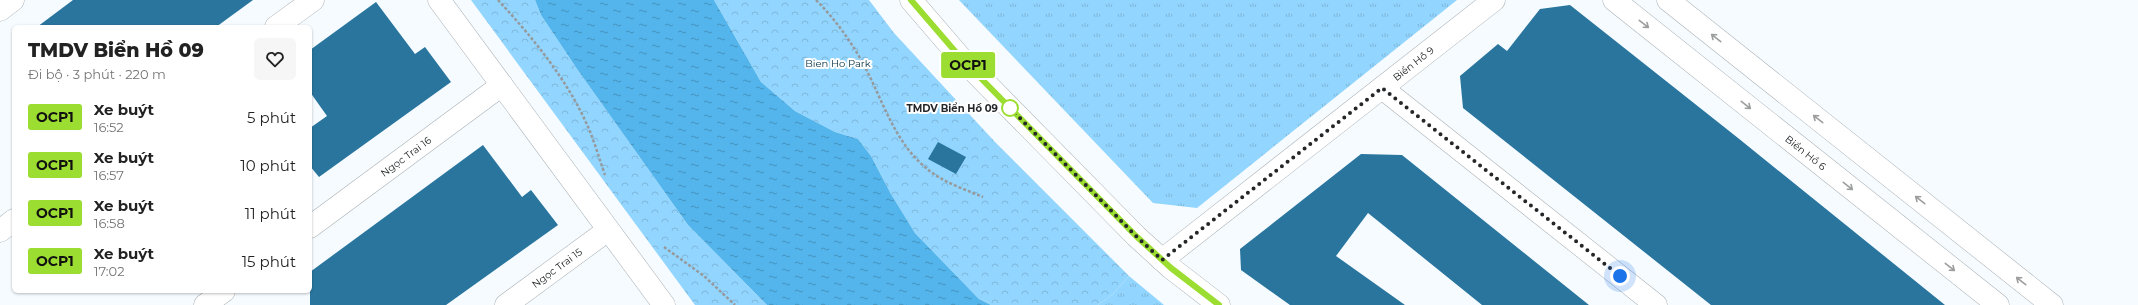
<!DOCTYPE html>
<html lang="vi">
<meta charset="utf-8">
<style>
body{margin:0;font-family:Montserrat,sans-serif;background:#f6f6f6;color:#222;height:100vh;display:flex;flex-direction:column;font-size:15px;white-space:nowrap}
*{box-sizing:border-box;margin:0}
p{font-size:13px;color:#767676}
.icon{flex:none;width:22px;height:22px;fill:none;stroke:currentColor;stroke-width:2;stroke-linecap:round;stroke-linejoin:round}
.map{position:relative;flex:1;overflow:hidden}
.sheet{position:absolute;left:12px;top:25px;width:300px;height:268px;display:flex;flex-direction:column;background:#fff;border-radius:6px;box-shadow:0 1px 3px #0004}
.sheet>*{flex:none}
.badge{padding:0 8px;border-radius:3px;font-size:14px;line-height:26px}
.you{position:absolute;width:20px;height:20px;margin:-10px;border:3px solid #fff;border-radius:50%;background:#1a73e8;box-shadow:0 0 0 6px #1a73e833}
.map>.badge{position:absolute;translate:-50% -50%;box-shadow:0 0 0 2px #fff}
.round{display:grid;place-items:center;flex:none;width:42px;height:42px;border-radius:6px;background:#f6f6f6}
.summary{display:flex;align-items:center;justify-content:space-between;height:68px;padding:0 16px}
h1{font-size:19px;font-weight:800;line-height:30px}
ul{padding:0;list-style:none}
li{display:flex;align-items:center;gap:12px;height:48px;padding:0 16px}
li div{flex:1}
li b{display:block;font-size:15px}
li em{font-style:normal}
li .badge{min-width:44px;font-weight:700;text-align:center}
.map>svg:first-child{display:block}
.grass{fill:url(#grass-tufts)}
.park{fill:url(#park-crowns)}
.water{fill:url(#water-ripples)}
.building{fill:#29759e}
.lines{fill:none;stroke-linecap:round;stroke-linejoin:round}
.minor-casing{stroke:#aab0b4;stroke-width:23}
.path{stroke:#969a9d;stroke-width:2.5;stroke-dasharray:3 2;stroke-linecap:butt}
.minor{stroke:#fff;stroke-width:22}
.oneway{stroke:#9c9d9e}
.line-casing{stroke:#fff;stroke-width:9}
.line{stroke:#9cdd31;stroke-width:6}
.walk{stroke:#242628;stroke-width:4;stroke-dasharray:0 7.2}
.stop-dot{fill:#fff;stroke:#9cdd31;stroke-width:2}
.labels{text-anchor:middle;stroke-width:4;stroke-linejoin:round;paint-order:stroke}
.park-label{font-size:10px;fill:#022f44;stroke:#fff}
.street-label{font-size:10px;fill:#242628;stroke:#fff}
.stop-label{font-size:10px;font-weight:bold;fill:#242628;stroke:#fff;text-anchor:end}
</style>
<div class="map">
<svg width="2138" height="305" viewBox="0 0 2138 305">
<defs>
<pattern id="grass-tufts" width="24" height="20" patternUnits="userSpaceOnUse"><rect width="24" height="20" fill="#92d5fe"/><path d="M3 7l-1-3M5 7V3M7 7l1-3M15 17l-1-3M17 17v-4M19 17l1-3" fill="none" stroke="#7eb7da"/></pattern>
<pattern id="park-crowns" width="20" height="18" patternUnits="userSpaceOnUse"><rect width="20" height="18" fill="#92d5fe"/><path d="M2 6a3 3 0 1 1 6 0M12 15a3 3 0 1 1 6 0" fill="none" stroke="#7eb7da"/></pattern>
<pattern id="water-ripples" width="26" height="14" patternUnits="userSpaceOnUse"><rect width="26" height="14" fill="#53b5eb"/><path d="M2 4q2-2 4 0t4 0M15 11q2-2 4 0t4 0" fill="none" stroke="#4593be"/></pattern>
</defs>
<rect width="100%" height="100%" fill="#f5fbff"/>
<g class="grass">
<polygon points="959,0 1457,0 1197,208 1153,203"/>
<polygon points="1129,276 1164,305 1098,305 1112,295"/>
</g>
<g class="park">
<polygon points="471,0 535,0 541,15 577,69 688,225 767,305 695,305"/>
<polygon points="714,0 869,0 894,33 995,142 1129,276 1112,295 1098,305 991,305 979,299 915,233 891,194 871,156 858,139 835,132 795,111 761,82"/>
</g>
<polygon class="water" points="535,0 714,0 761,82 795,111 835,132 858,139 871,156 891,194 915,233 979,299 991,305 767,305 688,225 577,69 541,15"/>
<g class="building">
<polygon points="73,0 253,0 216,27 37,27"/>
<polygon points="376,2 415,54 425,47 451,82 319,177 310,166 310,128 327,116 310,92 310,50"/>
<polygon points="1570,5 1738,138 1945,305 1711,305 1463,108 1460,76 1498,44 1507,51 1540,9"/>
<polygon points="938,142 966,157 956,174 928,159"/>
<polygon points="483,145 522,197 531,190 558,225 446,305 310,305 310,272"/>
<polygon points="1361,154 1402,155 1589,305 1482,305 1368,213 1336,256 1405,305 1290,305 1241,270 1240,249"/>
</g>
<g class="lines">
<defs>
<g id="minor">
<polyline points="439,0 664,305"/>
<polyline points="911,0 960,57 1136,236 1171,268 1219,305"/>
<path id="s1" d="M1614,0l384,305"/>
<polyline points="1668,0 2052,305"/>
<polyline points="0,10 13,0"/>
<polyline points="276,27 313,0"/>
<polyline points="1382,88 1656,305"/>
<path id="s2" d="M310,227l192,-142"/>
<polyline points="0,231 14,220"/>
<path id="s3" d="M1162,260l332,-260"/>
<polyline points="205,305 224,291"/>
<path id="s4" d="M506,305l102,-75"/>
</g>
</defs>
<use href="#minor" class="minor-casing"/>
<g class="path">
<path d="M498,0c36,39 73,84 93,134 5,13 9,27 14,41"/>
<path d="M816,0c20,20 37,44 50,69 18,35 29,73 60,99 16,14 38,21 57,29"/>
<polyline points="664,247 704,276 735,305"/>
</g>
<use href="#minor" class="minor"/>
</g>
<defs><path id="oneway-shaft" d="M-6 0H5M1.5-3L5.5 0L1.5 3" fill="none" stroke-width="1.6" stroke-linecap="round" stroke-linejoin="round"/></defs>
<g class="oneway">
<use href="#oneway-shaft" transform="translate(1644 24) rotate(38)"/>
<use href="#oneway-shaft" transform="translate(1716 38) rotate(-142)"/>
<use href="#oneway-shaft" transform="translate(1746 105) rotate(38)"/>
<use href="#oneway-shaft" transform="translate(1818 119) rotate(-142)"/>
<use href="#oneway-shaft" transform="translate(1848 186) rotate(38)"/>
<use href="#oneway-shaft" transform="translate(1920 200) rotate(-142)"/>
<use href="#oneway-shaft" transform="translate(1950 267) rotate(38)"/>
<use href="#oneway-shaft" transform="translate(2021 281) rotate(-142)"/>
</g>
<g class="lines">
<defs>
<polyline id="line" points="911,0 960,57 1136,236 1171,268 1219,305"/>
</defs>
<use href="#line" class="line-casing"/>
<use href="#line" class="line"/>
<polyline class="walk" points="1010,108 1136,236 1162,260 1382,88 1620,276"/>
</g>
<circle class="stop-dot" cx="1010" cy="108" r="8"/>
<g class="labels">
<g class="park-label">
<text x="838" y="67">Bien Ho Park</text>
</g>
<g class="street-label">
<text dy="4" stroke="none"><textPath href="#s3" startOffset="319">Biển Hồ 9</textPath></text>
<text dy="4" stroke="none"><textPath href="#s1" startOffset="245">Biển Hồ 6</textPath></text>
<text dy="4" stroke="none"><textPath href="#s2" startOffset="119">Ngọc Trai 16</textPath></text>
<text dy="4" stroke="none"><textPath href="#s4" startOffset="63">Ngọc Trai 15</textPath></text>
</g>
<g class="stop-label">
<text x="998" y="112">TMDV Biển Hồ 09</text>
</g>
</g>
</svg>
<div class="you" style="left:1620px;top:276px"></div>
<b class="badge" style="left:968px;top:65px;background:#9cdd31;color:#111">OCP1</b>
<section class="sheet">
<div class="summary"><div><h1>TMDV Biển Hồ 09</h1><p>Đi bộ · 3 phút · 220 m</p></div><a class="round"><svg class="icon" aria-label="heart" viewBox="0 0 24 24"><path d="M12 20l-8-8c-3-5 5-10 8-4 3-6 11-1 8 4z"/></svg></a></div>
<ul>
<li><span class="badge" style="background:#9cdd31;color:#111">OCP1</span><div><b>Xe buýt</b><p>16:52</p></div><em>5 phút</em></li>
<li><span class="badge" style="background:#9cdd31;color:#111">OCP1</span><div><b>Xe buýt</b><p>16:57</p></div><em>10 phút</em></li>
<li><span class="badge" style="background:#9cdd31;color:#111">OCP1</span><div><b>Xe buýt</b><p>16:58</p></div><em>11 phút</em></li>
<li><span class="badge" style="background:#9cdd31;color:#111">OCP1</span><div><b>Xe buýt</b><p>17:02</p></div><em>15 phút</em></li>
</ul>
</section>
</div>
